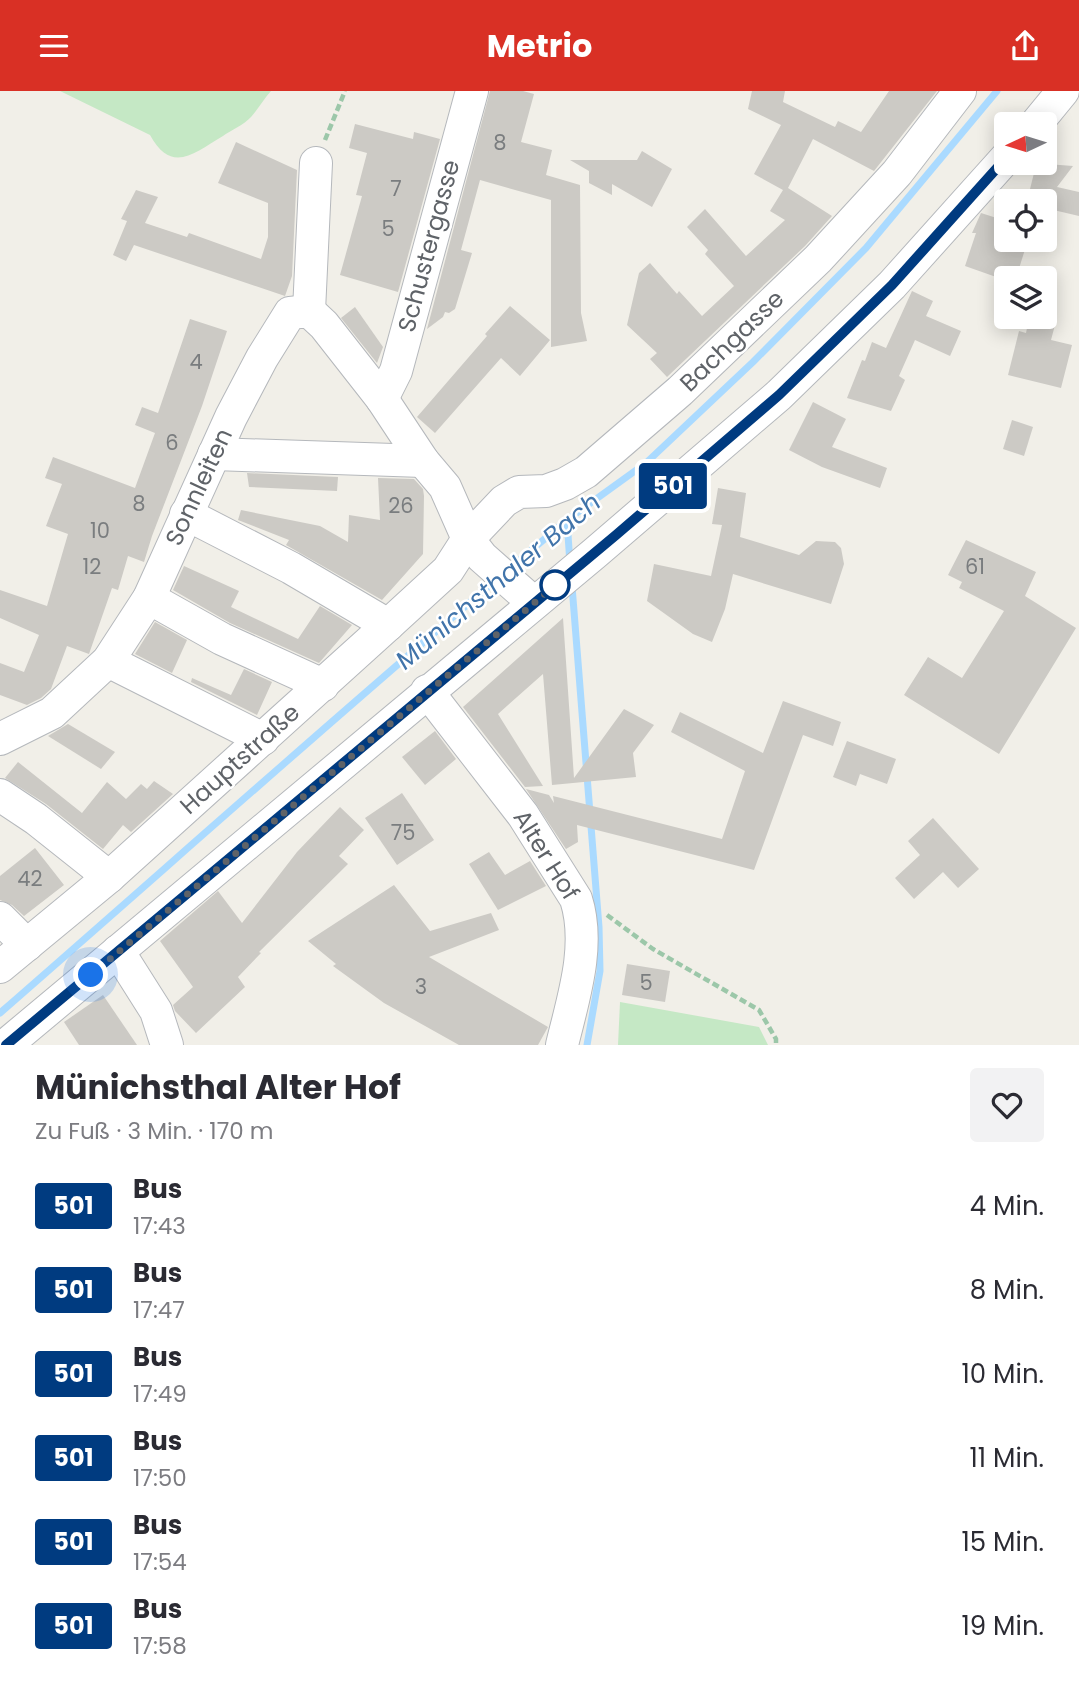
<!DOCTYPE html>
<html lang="de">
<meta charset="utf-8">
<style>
body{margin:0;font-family:Poppins,sans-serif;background:#f2f2f3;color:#2b2b33;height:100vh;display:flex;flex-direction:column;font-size:26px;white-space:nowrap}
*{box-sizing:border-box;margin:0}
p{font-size:23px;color:#7c7c81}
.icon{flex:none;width:38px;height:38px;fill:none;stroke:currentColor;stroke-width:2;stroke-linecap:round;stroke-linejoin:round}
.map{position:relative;height:954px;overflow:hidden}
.panel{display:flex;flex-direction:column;background:#fff;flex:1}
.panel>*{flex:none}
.badge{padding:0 14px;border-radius:5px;font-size:24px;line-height:46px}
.needle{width:46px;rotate:266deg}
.buttons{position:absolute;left:994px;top:21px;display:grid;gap:14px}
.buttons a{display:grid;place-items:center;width:63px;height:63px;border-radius:7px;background:#fff;box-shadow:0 4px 18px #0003;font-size:35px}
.you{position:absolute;width:35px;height:35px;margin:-18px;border:5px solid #fff;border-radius:50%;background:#1a73e8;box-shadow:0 0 0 10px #1a73e833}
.map>.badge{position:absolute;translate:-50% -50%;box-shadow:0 0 0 4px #fff}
.round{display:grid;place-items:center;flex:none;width:74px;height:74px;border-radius:7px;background:#f2f2f3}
.headline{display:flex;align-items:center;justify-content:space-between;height:119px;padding:0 35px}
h1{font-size:33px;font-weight:700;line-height:52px}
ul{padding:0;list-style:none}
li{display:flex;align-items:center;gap:21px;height:84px;padding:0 35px}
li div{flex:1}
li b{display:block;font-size:26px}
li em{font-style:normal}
li .badge{min-width:77px;font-weight:700;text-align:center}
header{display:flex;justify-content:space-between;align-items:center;height:91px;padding:0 35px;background:#d93025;color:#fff;font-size:32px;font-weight:700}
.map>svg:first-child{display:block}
.green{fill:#c5e8c5}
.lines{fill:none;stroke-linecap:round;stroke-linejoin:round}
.stream{stroke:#aadaff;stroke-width:7}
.building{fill:#cccac5}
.minor-casing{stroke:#b5b8bc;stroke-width:34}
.path{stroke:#9cc7a9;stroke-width:4.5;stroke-dasharray:7 3.5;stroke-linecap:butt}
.minor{stroke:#fff;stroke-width:32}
.line-casing{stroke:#fff;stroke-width:16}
.line{stroke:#003b80;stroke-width:10}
.walk{stroke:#5f6368;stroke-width:7;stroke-dasharray:0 12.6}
.stop-dot{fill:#fff;stroke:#003b80;stroke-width:3.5}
.labels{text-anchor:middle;stroke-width:5;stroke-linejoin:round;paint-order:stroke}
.number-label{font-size:21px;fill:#7a7d7f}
.street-label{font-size:24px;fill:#5f6368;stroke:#fff}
.water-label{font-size:26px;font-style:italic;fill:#4174aa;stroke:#fff}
</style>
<header><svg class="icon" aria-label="menu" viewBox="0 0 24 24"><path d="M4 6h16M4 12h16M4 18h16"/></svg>Metrio<svg class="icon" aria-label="share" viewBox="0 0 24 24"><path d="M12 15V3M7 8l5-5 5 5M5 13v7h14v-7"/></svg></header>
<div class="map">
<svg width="1079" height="954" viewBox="0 0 1079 954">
<rect width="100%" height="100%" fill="#f1efe8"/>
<g class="green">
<path d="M60,0h211c-7,8 -13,18 -20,26 -7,8 -20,13 -28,19 -29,17 -51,39 -73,-1z"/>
<polygon points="620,911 759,936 768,954 618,954"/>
</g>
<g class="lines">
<g class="stream">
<polyline points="567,429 570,473"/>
<polyline points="509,478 567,429 646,372 753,271 866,157 997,0"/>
<polyline points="572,495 599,836 600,880 587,954"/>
<path d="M0,922c165,-144 328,-290 495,-432"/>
</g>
</g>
<g class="building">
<polygon points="490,0 523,0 534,3 521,51 552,59 546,84 580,94 581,222 587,250 551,256 551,109 480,89 461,159 472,162 455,218 449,222 445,221 443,226 427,238"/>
<polygon points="752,0 785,0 783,11 835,36 838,30 861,41 889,0 937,0 874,80 813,48 788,97 832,125 805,155 667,286 650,268 657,262 627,234 639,182 650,172 677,203 679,200 702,225 734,195 705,163 708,159 687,136 705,118 746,165 785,129 770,120 783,99 754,83 781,34 748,18"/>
<polygon points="355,33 413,48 414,41 440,48 398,201 340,184 362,105 356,104 367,62 349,57"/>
<polygon points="236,51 297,79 292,185 285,205 134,154 126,170 113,164 127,130 121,128 136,99 158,106 145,132 187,146 189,142 261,168 268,146 268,112 218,92"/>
<polygon points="642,60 672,78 652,116 612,93 612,104 589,92 589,80 570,69 637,69"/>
<polygon points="1047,73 1073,75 1057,96 1079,101 1079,125 1045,117 1045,110 1027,110 1034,82"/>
<polygon points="981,122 1006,130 1006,149 1028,149 1016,187 999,187 965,175 976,142 972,142"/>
<polygon points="912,200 933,210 926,225 961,240 950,265 915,249 899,285 905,289 891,320 847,307 862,269 865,270 872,251 886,257"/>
<polygon points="510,215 550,249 520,285 501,267 435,342 417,326 487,245 485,243"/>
<polygon points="355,216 383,256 377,272 341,227"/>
<polygon points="1029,227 1055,234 1051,249 1072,254 1061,297 1008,284 1019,240 1026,242"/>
<polygon points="190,228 227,240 202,315 152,445 144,471 128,465 118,499 112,497 89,563 67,555 51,598 41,607 27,614 0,604 0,572 24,581 39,544 0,527 0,499 47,515 68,443 46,435 62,393 45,387 53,366 135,397 155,342 135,334 142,316 158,322"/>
<polygon points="813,311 846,328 832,356 887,377 880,397 822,376 789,359"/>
<polygon points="1012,329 1033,336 1024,365 1003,358"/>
<polygon points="247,382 338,386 337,400 249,396"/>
<polygon points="378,387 414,388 423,398 424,405 423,463 382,509 286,454 289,449 238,429 241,419 320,435 348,451 349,424 380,429"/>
<polygon points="718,397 746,402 740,446 799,464 816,450 835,451 841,457 844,473 831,513 733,483 725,518 712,551 693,543 647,510 654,473 711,485 722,434 712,433"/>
<polygon points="966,449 1036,481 1025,505 1076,537 999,663 904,604 928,566 962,587 1004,520 959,497 962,491 948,484"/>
<polygon points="184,475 239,500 231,516 298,548 320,515 352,534 319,572 230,532 173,499"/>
<polygon points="563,527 574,687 624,618 654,634 633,662 636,686 552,694 543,583 498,623 543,695 525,696 463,616"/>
<polygon points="155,531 187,549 172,582 135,563"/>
<polygon points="244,578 272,591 257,624 191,591 192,587 231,604"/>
<polygon points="783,610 841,631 833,655 803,644 754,779 577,734 578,751 566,758 526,698 549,704 554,712 553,705 722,748 745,680 671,641 680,621 763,662"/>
<polygon points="68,633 115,661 101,678 48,645"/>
<polygon points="435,640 456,668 425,694 402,666"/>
<polygon points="847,650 896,668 887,693 860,683 856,695 833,686"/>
<polygon points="18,671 82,722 107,691 126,708 141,693 147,698 154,690 173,703 131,741 123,734 103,758 46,713 5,687"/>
<polygon points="402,702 434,749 397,774 365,727"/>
<polygon points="340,716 364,739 339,765 348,773 259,861 261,862 238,886 245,896 196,942 175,920 173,914 193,896 160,850 218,800 242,832 297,761"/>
<polygon points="933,727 979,778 958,797 943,781 914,808 895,787 920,764 908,750"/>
<polygon points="35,757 64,794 24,825 12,814 0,809 0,785"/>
<polygon points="489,761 505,784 530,770 546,795 498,819 469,773"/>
<polygon points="394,794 430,840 491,822 499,839 429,866 548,936 538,954 459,954 384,912 333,875 336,873 308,850"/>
<polygon points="627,873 670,880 665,911 622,904"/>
<polygon points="103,904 137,954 79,954 64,931"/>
</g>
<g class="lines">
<defs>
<g id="minor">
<polyline points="1036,33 1063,0"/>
<polyline points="309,220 316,72"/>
<polyline points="382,308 396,280 472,0"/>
<polyline points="214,363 423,370"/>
<polyline points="186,423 291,477 388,534"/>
<polyline points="149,507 222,548 323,594"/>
<polyline points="108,570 263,648"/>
<path d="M427,600l96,124 53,84c15,47 -3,100 -14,146"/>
<polyline points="0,648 52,622 108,570 149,507 231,326 262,267 290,222 309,220 324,234 382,308 423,370 445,396 468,448 482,466 534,512"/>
<polyline points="0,704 36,728 109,786"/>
<polyline points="0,827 27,854"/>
<polyline points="118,860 156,920 167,954"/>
<polyline points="0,876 109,786 388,534 448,479 468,448 504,410 519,401 546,400 565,393 586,381 680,300 818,168 897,82 960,0"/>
<polyline points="6,954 595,462 779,304 892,194 1006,67"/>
</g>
</defs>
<use href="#minor" class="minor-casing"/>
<g class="path">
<polyline points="325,49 345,0"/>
<polyline points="607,824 653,858 759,919 776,948 776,954"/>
</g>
<use href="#minor" class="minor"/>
</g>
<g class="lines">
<defs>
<polyline id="line" points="6,954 616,444 779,304 892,194 1006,67"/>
</defs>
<use href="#line" class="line-casing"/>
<use href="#line" class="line"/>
<polyline class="walk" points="91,884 558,492 555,494"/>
</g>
<circle class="stop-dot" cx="555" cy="494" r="14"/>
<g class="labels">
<g class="number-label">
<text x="500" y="59">8</text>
<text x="396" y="105">7</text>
<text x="388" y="145">5</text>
<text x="196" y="278">4</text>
<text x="172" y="359">6</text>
<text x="139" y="420">8</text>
<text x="401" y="422">26</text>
<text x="100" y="447">10</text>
<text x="92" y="483">12</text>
<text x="975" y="483">61</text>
<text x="403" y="749">75</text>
<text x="30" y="795">42</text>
<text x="646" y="899">5</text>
<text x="421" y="903">3</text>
</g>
<g class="street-label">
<text transform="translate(429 155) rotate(-75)" y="8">Schustergasse</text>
<text transform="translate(732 250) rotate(-44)" y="8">Bachgasse</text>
<text transform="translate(199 396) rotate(-65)" y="8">Sonnleiten</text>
<text transform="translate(240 668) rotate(-42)" y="8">Hauptstraße</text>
<text transform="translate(546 764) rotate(58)" y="8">Alter Hof</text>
</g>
<g class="water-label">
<text transform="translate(498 490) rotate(-40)" y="9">Münichsthaler Bach</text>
</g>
</g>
</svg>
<div class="buttons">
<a><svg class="needle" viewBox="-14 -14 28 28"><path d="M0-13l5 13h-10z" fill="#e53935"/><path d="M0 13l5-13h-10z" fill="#7c7c81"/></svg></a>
<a><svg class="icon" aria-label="locate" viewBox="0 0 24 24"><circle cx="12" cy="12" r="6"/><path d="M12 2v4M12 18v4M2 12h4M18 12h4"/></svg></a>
<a><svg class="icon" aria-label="layers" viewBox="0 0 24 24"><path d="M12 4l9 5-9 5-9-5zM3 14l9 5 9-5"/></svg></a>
</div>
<div class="you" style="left:91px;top:884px"></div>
<b class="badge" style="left:673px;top:395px;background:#003b80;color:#fff">501</b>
</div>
<section class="panel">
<div class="headline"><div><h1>Münichsthal Alter Hof</h1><p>Zu Fuß · 3 Min. · 170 m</p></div><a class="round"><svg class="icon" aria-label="heart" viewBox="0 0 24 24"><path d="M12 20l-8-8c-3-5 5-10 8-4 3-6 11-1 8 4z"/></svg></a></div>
<ul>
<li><span class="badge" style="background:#003b80;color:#fff">501</span><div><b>Bus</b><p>17:43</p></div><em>4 Min.</em></li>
<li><span class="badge" style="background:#003b80;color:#fff">501</span><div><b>Bus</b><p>17:47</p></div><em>8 Min.</em></li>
<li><span class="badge" style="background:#003b80;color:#fff">501</span><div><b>Bus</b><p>17:49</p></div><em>10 Min.</em></li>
<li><span class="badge" style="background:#003b80;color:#fff">501</span><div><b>Bus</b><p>17:50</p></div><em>11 Min.</em></li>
<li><span class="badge" style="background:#003b80;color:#fff">501</span><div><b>Bus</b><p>17:54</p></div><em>15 Min.</em></li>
<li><span class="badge" style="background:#003b80;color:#fff">501</span><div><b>Bus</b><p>17:58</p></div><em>19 Min.</em></li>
</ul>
</section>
